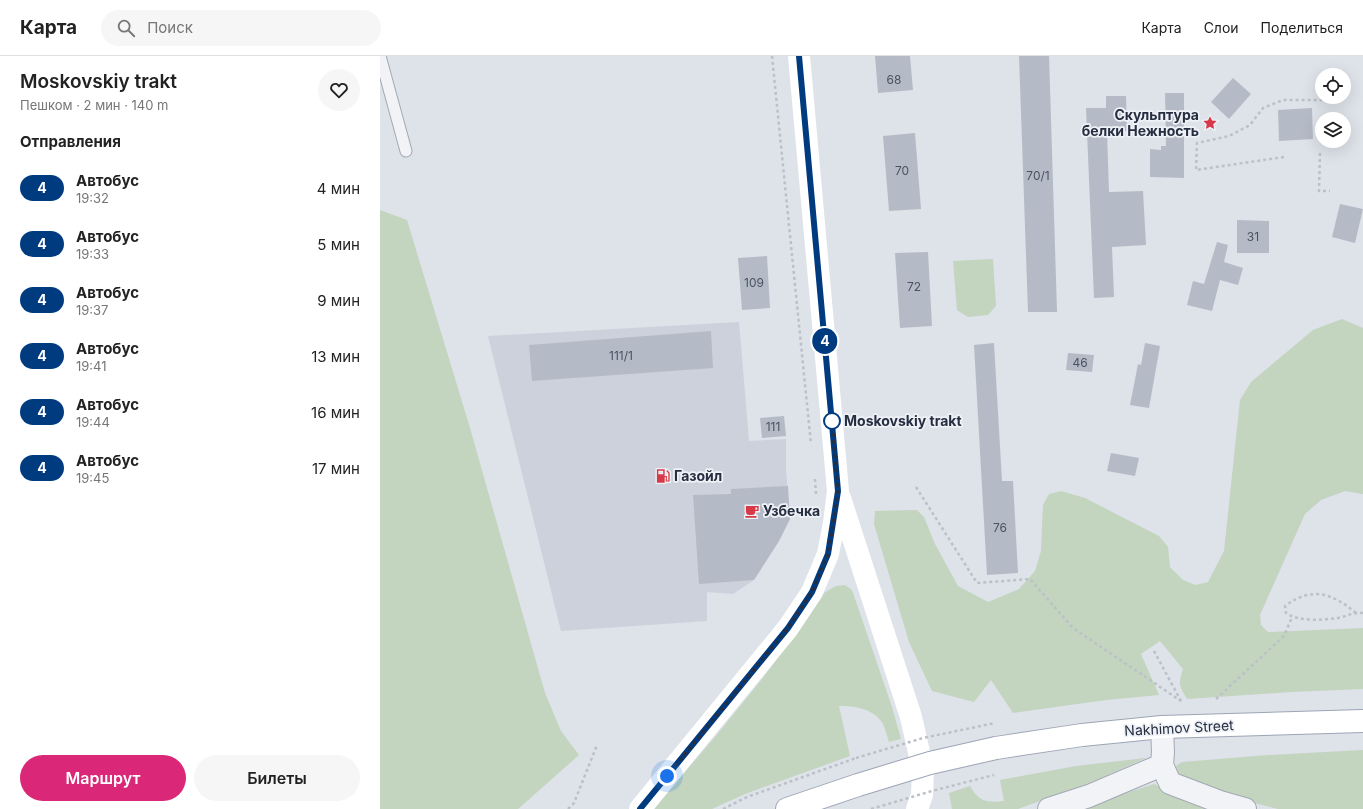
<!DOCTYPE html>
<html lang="ru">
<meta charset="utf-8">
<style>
body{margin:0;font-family:Inter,sans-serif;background:#f6f6f6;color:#222;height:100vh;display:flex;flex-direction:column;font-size:15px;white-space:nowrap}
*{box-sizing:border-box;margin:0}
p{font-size:13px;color:#767676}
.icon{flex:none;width:22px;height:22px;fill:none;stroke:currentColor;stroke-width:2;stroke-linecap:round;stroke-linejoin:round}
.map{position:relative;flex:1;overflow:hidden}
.panel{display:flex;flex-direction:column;background:#fff;width:380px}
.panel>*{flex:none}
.badge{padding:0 8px;border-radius:13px;font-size:14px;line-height:26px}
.fabs{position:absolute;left:935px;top:12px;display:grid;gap:8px}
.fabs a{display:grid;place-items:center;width:36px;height:36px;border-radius:50%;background:#fff;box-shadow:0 4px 16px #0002;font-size:20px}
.you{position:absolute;width:20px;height:20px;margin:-10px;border:3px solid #fff;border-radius:50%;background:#1a73e8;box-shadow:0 0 0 6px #1a73e833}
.map>.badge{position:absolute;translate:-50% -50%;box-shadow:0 0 0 2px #fff}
h2{padding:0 20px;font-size:15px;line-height:36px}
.round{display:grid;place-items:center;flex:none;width:42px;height:42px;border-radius:21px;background:#f6f6f6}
.headline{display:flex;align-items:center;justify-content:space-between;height:68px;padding:0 20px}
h1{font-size:19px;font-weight:600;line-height:30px}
.action{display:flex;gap:8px;margin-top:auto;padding:8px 20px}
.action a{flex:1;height:46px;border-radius:24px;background:#db2777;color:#fff;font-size:16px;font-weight:600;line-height:46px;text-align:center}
.action a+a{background:#f6f6f6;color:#222}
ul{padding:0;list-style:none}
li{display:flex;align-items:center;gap:12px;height:56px;padding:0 20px}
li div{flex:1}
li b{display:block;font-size:15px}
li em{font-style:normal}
li .badge{min-width:44px;font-weight:700;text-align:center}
header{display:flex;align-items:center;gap:24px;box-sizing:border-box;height:56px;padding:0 20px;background:#fff;border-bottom:1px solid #e0e0e0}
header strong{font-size:19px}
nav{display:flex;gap:22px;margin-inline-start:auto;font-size:14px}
.search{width:280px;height:36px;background:#f6f6f6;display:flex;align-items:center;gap:10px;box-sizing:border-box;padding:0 14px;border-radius:22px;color:#767676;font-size:15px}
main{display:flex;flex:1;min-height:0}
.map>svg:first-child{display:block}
.built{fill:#ccd1db}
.green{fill:#c3d4bf}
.building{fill:#b5bbc6}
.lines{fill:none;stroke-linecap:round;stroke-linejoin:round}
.lane-casing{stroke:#a3a9b3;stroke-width:13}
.street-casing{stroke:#a3a9b3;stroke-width:24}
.primary-casing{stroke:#9da5b6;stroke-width:24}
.path{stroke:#bcc0c8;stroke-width:2.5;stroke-dasharray:3 3;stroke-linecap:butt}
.lane{stroke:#f1f3f7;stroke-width:11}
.street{stroke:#f1f3f7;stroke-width:22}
.secondary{stroke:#fff;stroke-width:22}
.primary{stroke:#fff;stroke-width:22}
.primary-bridge-casing{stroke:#9da5b6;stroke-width:24;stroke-linecap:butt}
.path-bridge{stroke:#bcc0c8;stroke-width:2.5;stroke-dasharray:3 3;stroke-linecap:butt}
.primary-bridge{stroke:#fff;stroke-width:22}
.line-casing{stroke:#fff;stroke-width:9}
.line{stroke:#003b80;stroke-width:6}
.walk{stroke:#262f41;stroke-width:4;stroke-dasharray:0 7.2}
.stop-dot{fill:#fff;stroke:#003b80;stroke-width:2}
.labels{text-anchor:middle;stroke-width:3.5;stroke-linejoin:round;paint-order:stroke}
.number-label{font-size:12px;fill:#4a5262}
.poi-label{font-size:14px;font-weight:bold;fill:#262f41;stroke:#eef1f6;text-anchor:start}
.stop-label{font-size:14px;font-weight:bold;fill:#262f41;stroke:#eef1f6;text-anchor:start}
.street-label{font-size:14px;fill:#262f41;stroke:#eef1f6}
</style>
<header>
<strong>Карта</strong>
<div class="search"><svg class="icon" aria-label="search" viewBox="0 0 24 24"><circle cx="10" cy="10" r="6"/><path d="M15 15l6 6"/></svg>Поиск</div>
<nav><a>Карта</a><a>Слои</a><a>Поделиться</a></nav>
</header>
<main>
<section class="panel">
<div class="headline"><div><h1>Moskovskiy trakt</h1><p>Пешком · 2 мин · 140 m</p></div><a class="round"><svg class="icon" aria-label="heart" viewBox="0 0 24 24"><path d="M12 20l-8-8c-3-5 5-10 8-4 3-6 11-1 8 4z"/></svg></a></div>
<h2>Отправления</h2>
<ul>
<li><span class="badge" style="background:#003b80;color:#fff">4</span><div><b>Автобус</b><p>19:32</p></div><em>4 мин</em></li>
<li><span class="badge" style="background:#003b80;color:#fff">4</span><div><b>Автобус</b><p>19:33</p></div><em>5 мин</em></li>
<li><span class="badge" style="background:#003b80;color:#fff">4</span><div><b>Автобус</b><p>19:37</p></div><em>9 мин</em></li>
<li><span class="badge" style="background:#003b80;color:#fff">4</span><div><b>Автобус</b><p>19:41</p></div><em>13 мин</em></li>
<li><span class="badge" style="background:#003b80;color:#fff">4</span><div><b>Автобус</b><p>19:44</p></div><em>16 мин</em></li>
<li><span class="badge" style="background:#003b80;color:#fff">4</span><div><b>Автобус</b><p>19:45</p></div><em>17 мин</em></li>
</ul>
<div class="action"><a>Маршрут</a><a>Билеты</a></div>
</section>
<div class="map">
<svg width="983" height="753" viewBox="0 0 983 753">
<rect width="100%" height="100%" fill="#dee2e9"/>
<polygon class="built" points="359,266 369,385 406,383 406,414 410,463 399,485 374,524 353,538 327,536 327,565 181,575 108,280"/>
<g class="green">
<polygon points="0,154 27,164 90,372 165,637 181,675 199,699 138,753 0,753"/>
<polygon points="613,203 616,250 608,259 588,261 577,254 573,205"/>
<path d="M962,263l21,9v166l-18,-3 -24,9 -16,14 -45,101 1,10 7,7 95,-4v61l-72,3 -104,7c-8,-14 -9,-14 -4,-30l-23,-28 -19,13 18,41 -53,5 -93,13 -22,-33 -17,22 -42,-11 -23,-49 -35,-118 1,-13 42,-1 7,7 11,27 23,42 30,16 31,-13 16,-18 6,-20 2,-46 6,-11 12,-3 24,7 74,38 9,11 2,20 13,13 12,5 13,-3 16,-31 16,-151 11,-18 62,-52z"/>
<path d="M465,529l7,5 40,117 9,32 -12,3c-2,-6 -4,-16 -8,-21 -10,-13 -27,-15 -42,-15l11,50 -105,38 -33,15h-59l62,-72 47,-58 45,-60 17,-26 12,-7z"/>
<polygon points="983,694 983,753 898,753 863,744 862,753 696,753 774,728 795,738 805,722 797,717 796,710 802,706 888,699"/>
<path d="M766,702l-54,24 -74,27h-66l-3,-16 21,-7c9,16 17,17 34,15l-4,-21 76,-14z"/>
</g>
<g class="building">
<polygon points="495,0 530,0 533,34 498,37"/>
<polygon points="639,0 669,0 677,256 648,256"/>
<polygon points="853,22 871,38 849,63 831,46"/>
<polygon points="785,37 804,37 804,122 770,121 770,93 781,94 781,90 786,90"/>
<polygon points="726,40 746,40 747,75 727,75 729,136 763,135 766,189 732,191 734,241 714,242 706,52 726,52"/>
<polygon points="932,52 933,83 899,85 898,54"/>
<polygon points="535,77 541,153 509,155 503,80"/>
<polygon points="960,148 983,153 975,187 952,181"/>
<polygon points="857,164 889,165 889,197 857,197"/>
<polygon points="837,186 848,189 844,206 863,212 858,229 840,224 832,255 807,249 813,225 824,228"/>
<polygon points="548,196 552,270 520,272 515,197"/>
<polygon points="387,200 390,252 362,254 358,202"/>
<polygon points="331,275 333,312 152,325 149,289"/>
<polygon points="614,287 622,425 633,425 638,517 607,519 594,289"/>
<polygon points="765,287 780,290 769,352 750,349 758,308 761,309"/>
<polygon points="688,297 714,299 712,316 686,314"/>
<polygon points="404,360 406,380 382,382 380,362"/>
<polygon points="731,397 759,402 755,420 727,415"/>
<polygon points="408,430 410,463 399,485 374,524 319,528 313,439 351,438 351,433"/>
</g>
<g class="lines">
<defs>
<polyline id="lane" points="0,0 26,95"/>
<g id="street">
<polyline points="782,709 790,727 840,746 865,753"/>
<polyline points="669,753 709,740 782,709 783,696 782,671"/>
</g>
<g id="primary">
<polyline points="616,692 702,679 782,671 983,665"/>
<polyline points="407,753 478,729"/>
</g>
</defs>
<use href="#lane" class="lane-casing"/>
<use href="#street" class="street-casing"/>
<use href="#primary" class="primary-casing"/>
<g class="path">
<polyline points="392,0 431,388"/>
<polyline points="940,97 939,135 950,135"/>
<polyline points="904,101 816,114 817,87 849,80 870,69 883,52 903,44 947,44"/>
<polyline points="435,423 436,438"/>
<polyline points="536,431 597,527 650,523 693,572 801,645"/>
<path d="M976,557c-24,-20 -44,-27 -71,-7l1,7c13,9 37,7 52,5 9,-2 16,-6 25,-5"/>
<polyline points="774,595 801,645"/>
<polyline points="836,643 904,580 912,561"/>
<polyline points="188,753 194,747 217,689"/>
<polyline points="343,753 367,741 476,702"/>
</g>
<use href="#lane" class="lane"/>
<use href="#street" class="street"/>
<g class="secondary">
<polyline points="460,442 531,661 543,714 542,739 537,753"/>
<polyline points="260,753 408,572 432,536 448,498 454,467 458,435 419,0"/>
</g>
<use href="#primary" class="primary"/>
<defs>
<polyline id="primary-bridge" points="478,729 550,707 616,692"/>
</defs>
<use href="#primary-bridge" class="primary-bridge-casing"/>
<g class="path-bridge">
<polyline points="476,702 543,682 615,667"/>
<polyline points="491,753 552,735 614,719"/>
</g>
<use href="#primary-bridge" class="primary-bridge"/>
</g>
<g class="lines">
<defs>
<polyline id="line" points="260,753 408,572 432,536 448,498 458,435 419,0"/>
</defs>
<use href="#line" class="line-casing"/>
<use href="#line" class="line"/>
<polyline class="walk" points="287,720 408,572 432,536 448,498 456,451 458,435 452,365"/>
</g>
<defs>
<symbol id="sight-bare" viewBox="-9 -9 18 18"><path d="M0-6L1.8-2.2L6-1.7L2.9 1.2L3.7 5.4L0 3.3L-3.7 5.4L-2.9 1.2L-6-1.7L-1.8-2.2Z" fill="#d83949" stroke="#eef1f6" stroke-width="2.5" paint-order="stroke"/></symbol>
<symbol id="fuel-bare" viewBox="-9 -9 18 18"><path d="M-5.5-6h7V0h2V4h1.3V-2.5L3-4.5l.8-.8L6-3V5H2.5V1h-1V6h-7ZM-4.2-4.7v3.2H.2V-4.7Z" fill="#d83949" stroke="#eef1f6" stroke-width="2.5" paint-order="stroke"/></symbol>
<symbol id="cafe-bare" viewBox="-9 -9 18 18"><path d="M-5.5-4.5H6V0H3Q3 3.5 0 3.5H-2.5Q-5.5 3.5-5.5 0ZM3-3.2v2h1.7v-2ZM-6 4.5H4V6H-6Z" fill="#d83949" stroke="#eef1f6" stroke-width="2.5" paint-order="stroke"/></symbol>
</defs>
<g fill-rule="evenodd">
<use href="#sight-bare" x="820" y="57" width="20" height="20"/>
<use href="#fuel-bare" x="273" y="410" width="20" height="20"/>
<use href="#cafe-bare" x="362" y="445" width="20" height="20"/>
</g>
<circle class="stop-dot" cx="452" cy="365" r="8"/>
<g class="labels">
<g class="number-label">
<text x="514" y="28">68</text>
<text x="522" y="119">70</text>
<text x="658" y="124">70/1</text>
<text x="873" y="185">31</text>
<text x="374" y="231">109</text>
<text x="534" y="235">72</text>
<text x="241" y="304">111/1</text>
<text x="700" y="311">46</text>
<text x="393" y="375">111</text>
<text x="620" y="476">76</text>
</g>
<g class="poi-label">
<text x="819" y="64" text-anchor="end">Скульптура<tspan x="819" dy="16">белки Нежность</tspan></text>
<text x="294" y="425">Газойл</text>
<text x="383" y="460">Узбечка</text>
</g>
<g class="stop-label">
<text x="464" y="370">Moskovskiy trakt</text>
</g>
<g class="street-label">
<text transform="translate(799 672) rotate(-3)" y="5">Nakhimov Street</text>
</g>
</g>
</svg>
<div class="fabs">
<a><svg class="icon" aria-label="locate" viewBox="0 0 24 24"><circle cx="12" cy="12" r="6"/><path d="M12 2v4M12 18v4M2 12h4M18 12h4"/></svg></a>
<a><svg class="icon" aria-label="layers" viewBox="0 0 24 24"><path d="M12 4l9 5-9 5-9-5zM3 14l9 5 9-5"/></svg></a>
</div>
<div class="you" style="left:287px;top:720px"></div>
<b class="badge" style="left:445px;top:285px;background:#003b80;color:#fff">4</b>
</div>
</main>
